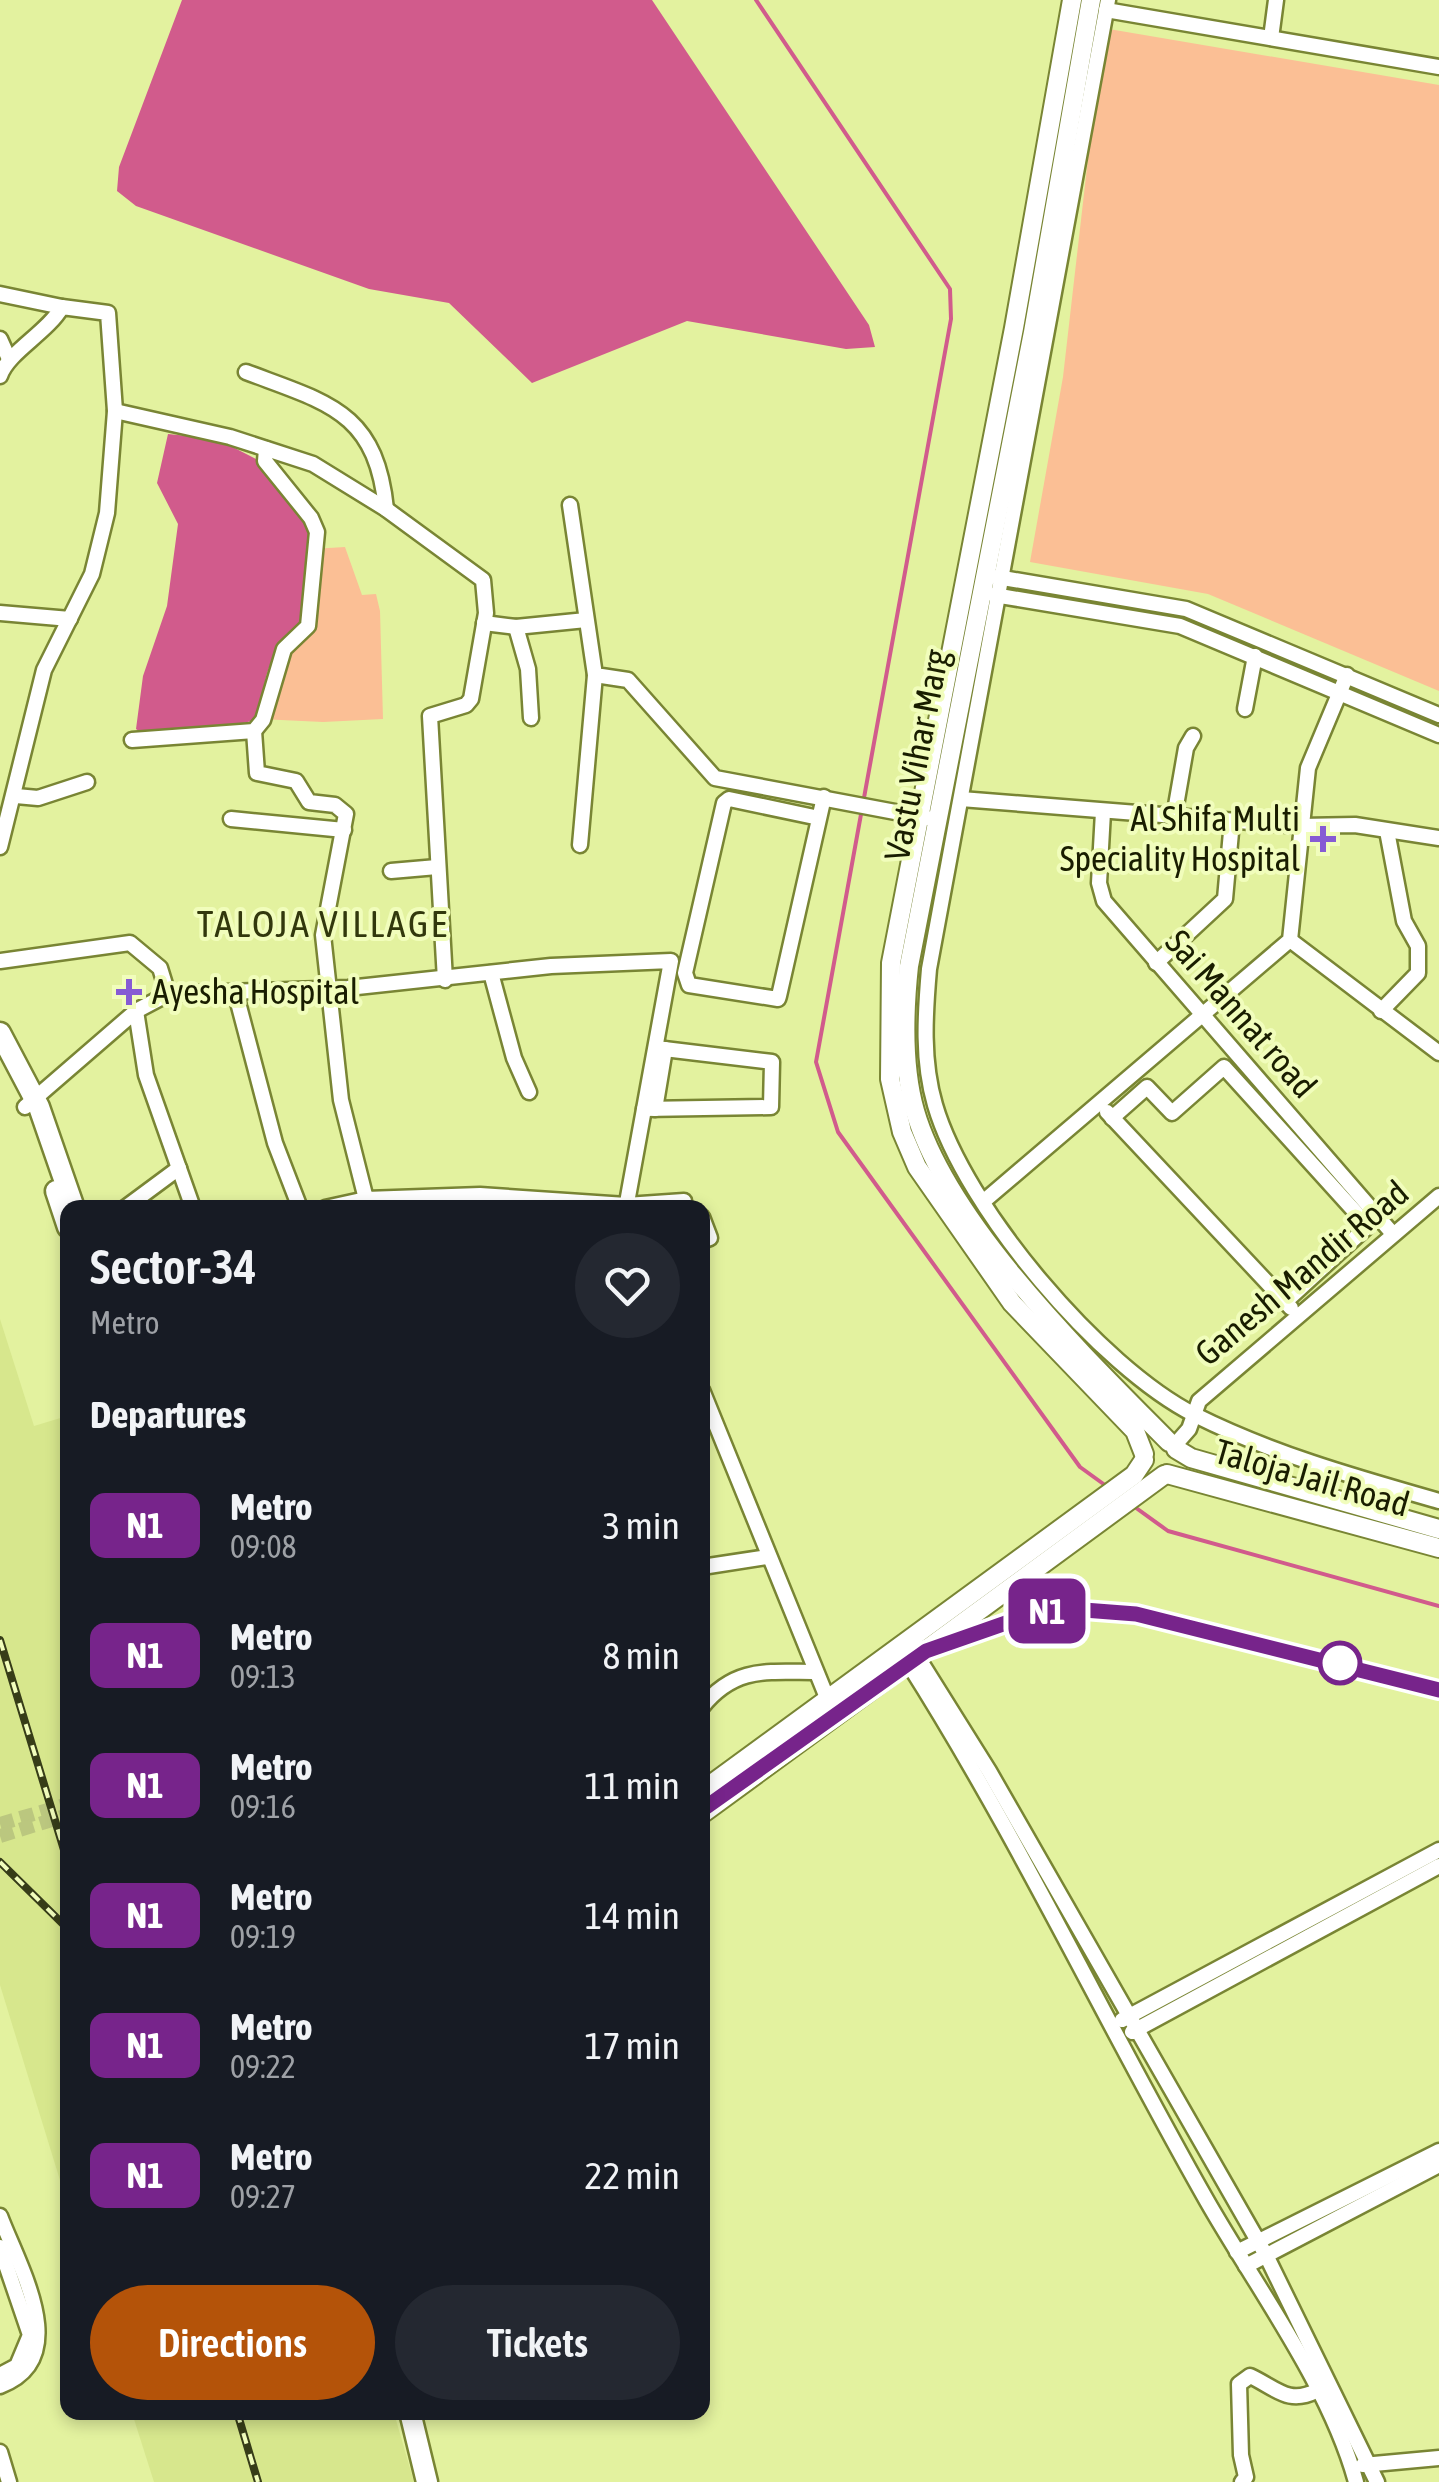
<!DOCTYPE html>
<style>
body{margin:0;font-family:"Asap Condensed",sans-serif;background:#242831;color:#f1f3f6;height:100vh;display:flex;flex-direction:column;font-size:38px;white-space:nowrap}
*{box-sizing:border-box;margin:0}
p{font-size:32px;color:#9ea1a6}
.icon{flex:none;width:55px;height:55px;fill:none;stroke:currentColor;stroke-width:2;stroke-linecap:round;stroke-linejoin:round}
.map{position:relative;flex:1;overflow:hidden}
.details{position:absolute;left:60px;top:1200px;width:650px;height:1220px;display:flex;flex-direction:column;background:#171b24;border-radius:20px;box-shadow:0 5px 15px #0003}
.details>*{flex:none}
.badge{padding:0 20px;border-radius:15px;font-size:35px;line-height:65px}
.map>.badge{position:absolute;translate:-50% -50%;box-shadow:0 0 0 5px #fff}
h2{padding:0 30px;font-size:38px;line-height:90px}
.round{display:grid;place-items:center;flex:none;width:105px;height:105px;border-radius:52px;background:#242831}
.headline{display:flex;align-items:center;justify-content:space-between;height:170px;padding:0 30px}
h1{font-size:48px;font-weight:600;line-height:75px}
.button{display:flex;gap:20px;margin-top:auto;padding:20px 30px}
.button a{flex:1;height:115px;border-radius:60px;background:#b45309;color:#fff;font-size:40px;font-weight:600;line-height:115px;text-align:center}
.button a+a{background:#242831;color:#f1f3f6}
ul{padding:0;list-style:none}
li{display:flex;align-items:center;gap:30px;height:130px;padding:0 30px}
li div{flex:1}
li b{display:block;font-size:38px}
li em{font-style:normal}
li .badge{min-width:110px;font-weight:700;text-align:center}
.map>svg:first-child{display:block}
.built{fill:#d7e78d}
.green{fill:#fbbf95}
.water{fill:#d15b8c}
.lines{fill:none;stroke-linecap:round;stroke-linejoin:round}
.stream{stroke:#d15b8c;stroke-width:4}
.minor-tunnel{stroke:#bbc77f;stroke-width:14;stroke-dasharray:14 7;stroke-linecap:butt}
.minor-casing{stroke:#798534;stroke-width:19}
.major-casing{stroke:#798534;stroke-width:22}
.highway-casing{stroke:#798534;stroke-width:25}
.minor{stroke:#fff;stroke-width:14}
.major{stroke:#fff;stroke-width:18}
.highway{stroke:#fff;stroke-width:20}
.rail-casing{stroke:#373d18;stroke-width:8}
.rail{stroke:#f1fdbc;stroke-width:4;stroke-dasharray:11;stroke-linecap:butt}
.line-casing{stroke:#fff;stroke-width:22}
.line{stroke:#77248b;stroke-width:15}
.poi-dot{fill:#865bd4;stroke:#f1fdbc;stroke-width:4}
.stop-dot{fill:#fff;stroke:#77248b;stroke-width:5}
.labels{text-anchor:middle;stroke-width:8;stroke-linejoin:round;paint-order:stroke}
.street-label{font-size:35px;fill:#191d00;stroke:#f1fdbc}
.poi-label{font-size:35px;fill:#191d00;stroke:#f1fdbc;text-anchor:end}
.neighbourhood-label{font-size:38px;letter-spacing:2.5px;fill:#32380d;stroke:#f1fdbc}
</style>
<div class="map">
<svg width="1439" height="2482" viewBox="0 0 1439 2482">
<rect width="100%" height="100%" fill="#e3f29f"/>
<g class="built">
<polygon points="0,1319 34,1426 67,1416 67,2203 0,1985"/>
<polygon points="132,2413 394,2413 414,2482 154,2482"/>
</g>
<g class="green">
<polygon points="1103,28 1439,85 1439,691 1208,594 1030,562 1063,377"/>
<path d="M345,547l17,48 14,-1 4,17 3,108 -60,3 -63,-3c6,-52 6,-60 45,-96l7,-74z"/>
</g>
<g class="water">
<polygon points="182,0 652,0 869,325 875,347 846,349 687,321 532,383 449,303 369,289 136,206 117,191 119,167"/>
<path d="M168,434l49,5 45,23 46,58 4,29 -7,74c-39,36 -39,44 -45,96l-37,9 -77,8 -10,-7 7,-53 24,-70 11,-82 -21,-41z"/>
</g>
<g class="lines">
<g class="stream">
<polyline points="756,0 950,289 951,319 816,1062 838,1132 1080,1467 1109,1488"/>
<polyline points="1132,1505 1168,1531 1439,1606"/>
</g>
<g class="minor-tunnel">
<polyline points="0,1824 68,1804"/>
<polyline points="0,1836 68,1815"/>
</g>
<defs>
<g id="minor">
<path d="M1108,0l-179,969c-4,46 -7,92 6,136 30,103 165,262 260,310 78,39 160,62 244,86"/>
<polyline points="1106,10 1439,67"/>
<polyline points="1271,38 1276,0"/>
<polyline points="0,294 62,307"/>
<polyline points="0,339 9,359"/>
<path d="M246,372c82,31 130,39 140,137"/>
<path d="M0,376c8,-24 47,-43 62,-69l46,6 7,98 -8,102 -15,61 -48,96 -44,177"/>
<polyline points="115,411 230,437 313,464 386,509 483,580 486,613 471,699 466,705 430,716 445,980"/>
<polyline points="570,505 595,675 628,680 715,778 927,818"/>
<polyline points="997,577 1186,609 1439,715"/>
<polyline points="994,595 1180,626 1439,735"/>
<polyline points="0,613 70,619"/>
<polyline points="484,623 516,627 586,620"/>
<polyline points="516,627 528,669 531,718"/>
<polyline points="1245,709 1255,656"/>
<polyline points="254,731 257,773 296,781 309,802 335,805 346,814 323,935 341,1100 366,1199 480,1195 626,1205 684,1201"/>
<polyline points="132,740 254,731 263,720 284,649 308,626 317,532 311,518 265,461 266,449"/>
<polyline points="16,796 38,798 87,782"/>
<polyline points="961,799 1301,826 1355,825 1439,838"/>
<polyline points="1103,812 1099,883 1104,901 1393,1234"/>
<polyline points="1174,817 1186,748 1193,736"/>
<polyline points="819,818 729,799 724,803 685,973 689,985 778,999 779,996 824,797"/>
<polyline points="231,819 344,830"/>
<polyline points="580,845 595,675"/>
<polyline points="391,871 437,867"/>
<polyline points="1290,940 1439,1053"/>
<polyline points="0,961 130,943 160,968 168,994"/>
<polyline points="1156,963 1225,899 1232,821"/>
<polyline points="491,973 514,1058 529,1092"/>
<polyline points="235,991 275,1143 300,1208"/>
<polyline points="136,1011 146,1075 193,1208"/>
<polyline points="1381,1011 1418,973 1418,946 1404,921 1387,831"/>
<polyline points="25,1107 136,1011 168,994 348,988 551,966 671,961 626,1208"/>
<polyline points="644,1109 771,1107 772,1062 656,1048"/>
<polyline points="655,1109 665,1049"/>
<polyline points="1107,1112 1291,1308"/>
<polyline points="1112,1118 1147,1087 1172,1113 1224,1067 1368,1226 1285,1302"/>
<polyline points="984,1201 1290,940 1308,768 1347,675"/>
<polyline points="125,1208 179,1168"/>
<polyline points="325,1208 366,1199 368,1207"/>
<polyline points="702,1217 710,1238 702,1241"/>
<polyline points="702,1390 830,1705"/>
<polyline points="1174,1446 1189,1429 1199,1401 1439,1196"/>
<polyline points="702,1567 767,1557"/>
<polyline points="917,1656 989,1771 1266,2255 1377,2482"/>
<path d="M908,1663c110,173 197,359 299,538 49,86 123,185 149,281"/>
<path d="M702,1707c33,-41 65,-35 114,-35"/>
<polyline points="1122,2020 1439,1850"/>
<polyline points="1132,2032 1439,1866"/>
<path d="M0,2216c19,51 74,142 0,170"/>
<polyline points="0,2247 30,2335 17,2366 0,2375"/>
<polyline points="1237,2252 1439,2151"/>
<polyline points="1246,2266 1439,2165"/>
<polyline points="0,2452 9,2482"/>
<polyline points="1363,2465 1439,2458"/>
<path d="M1242,2482l4,-5 -5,-22 -2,-71 11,-8c26,12 38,29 66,15"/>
</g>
<g id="major">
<polyline points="1072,0 1014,328 891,963 890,1079 902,1132 917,1167 1012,1303 1135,1431 1144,1454"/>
<path d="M1091,0l-58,332 -124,634c-5,47 -7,99 6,145 33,114 171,247 254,331"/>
<polyline points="1176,1449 1191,1458 1439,1529"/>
<polyline points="1167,1474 1439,1548"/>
<polyline points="702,1791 1134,1475 1144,1460"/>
<polyline points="702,1814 1164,1475"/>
</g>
<g id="highway">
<polyline points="0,1033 39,1107 74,1208"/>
<polyline points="56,1191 68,1227"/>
<polyline points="410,2412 427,2482"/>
</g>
</defs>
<use href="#minor" class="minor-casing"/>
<use href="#major" class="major-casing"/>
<use href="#highway" class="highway-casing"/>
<use href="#minor" class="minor"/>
<use href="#major" class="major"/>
<use href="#highway" class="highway"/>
<defs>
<g id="rail">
<polyline points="0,1640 68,1863"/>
<polyline points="702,1810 926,1651 1004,1620 1037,1612 1071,1609 1136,1614 1439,1690"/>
<polyline points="0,1862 68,1929"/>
<polyline points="237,2412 258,2482"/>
</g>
</defs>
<use href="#rail" class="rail-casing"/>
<use href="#rail" class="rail"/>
</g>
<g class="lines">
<defs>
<polyline id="line" points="702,1810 926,1651 1037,1612 1071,1609 1136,1614 1439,1690"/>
</defs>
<use href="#line" class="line-casing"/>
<use href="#line" class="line"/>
</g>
<g class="poi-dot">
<path d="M1318 824h10v10h10v10h-10v10h-10v-10h-10v-10h10z"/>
<path d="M124 977h10v10h10v10h-10v10h-10v-10h-10v-10h10z"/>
</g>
<circle class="stop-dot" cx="1340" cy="1663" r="20"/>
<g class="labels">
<g class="street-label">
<text transform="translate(917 755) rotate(-79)" y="12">Vastu Vihar Marg</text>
<text transform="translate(1241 1014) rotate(49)" y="12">Sai Mannat road</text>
<text transform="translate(1302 1273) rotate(-40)" y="12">Ganesh Mandir Road</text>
<text transform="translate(1312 1478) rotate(16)" y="12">Taloja Jail Road</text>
</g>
<g class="poi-label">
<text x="1300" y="831">Al Shifa Multi<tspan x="1300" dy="40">Speciality Hospital</tspan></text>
<text x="152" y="1004" text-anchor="start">Ayesha Hospital</text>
</g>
<g class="neighbourhood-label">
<text x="323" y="937">TALOJA VILLAGE</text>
</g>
</g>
</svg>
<b class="badge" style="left:1047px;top:1611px;background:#77248b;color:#fff">N1</b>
<section class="details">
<div class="headline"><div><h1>Sector-34</h1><p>Metro</p></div><a class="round"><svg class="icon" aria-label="heart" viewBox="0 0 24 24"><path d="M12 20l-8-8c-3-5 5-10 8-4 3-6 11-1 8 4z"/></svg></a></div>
<h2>Departures</h2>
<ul>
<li><span class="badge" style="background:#77248b;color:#fff">N1</span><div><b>Metro</b><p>09:08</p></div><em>3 min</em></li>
<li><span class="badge" style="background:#77248b;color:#fff">N1</span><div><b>Metro</b><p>09:13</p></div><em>8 min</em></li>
<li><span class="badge" style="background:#77248b;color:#fff">N1</span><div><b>Metro</b><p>09:16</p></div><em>11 min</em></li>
<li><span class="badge" style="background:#77248b;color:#fff">N1</span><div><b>Metro</b><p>09:19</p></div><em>14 min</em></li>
<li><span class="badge" style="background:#77248b;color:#fff">N1</span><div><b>Metro</b><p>09:22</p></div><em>17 min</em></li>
<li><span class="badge" style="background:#77248b;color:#fff">N1</span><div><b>Metro</b><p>09:27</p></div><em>22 min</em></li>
</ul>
<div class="button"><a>Directions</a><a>Tickets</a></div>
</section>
</div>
